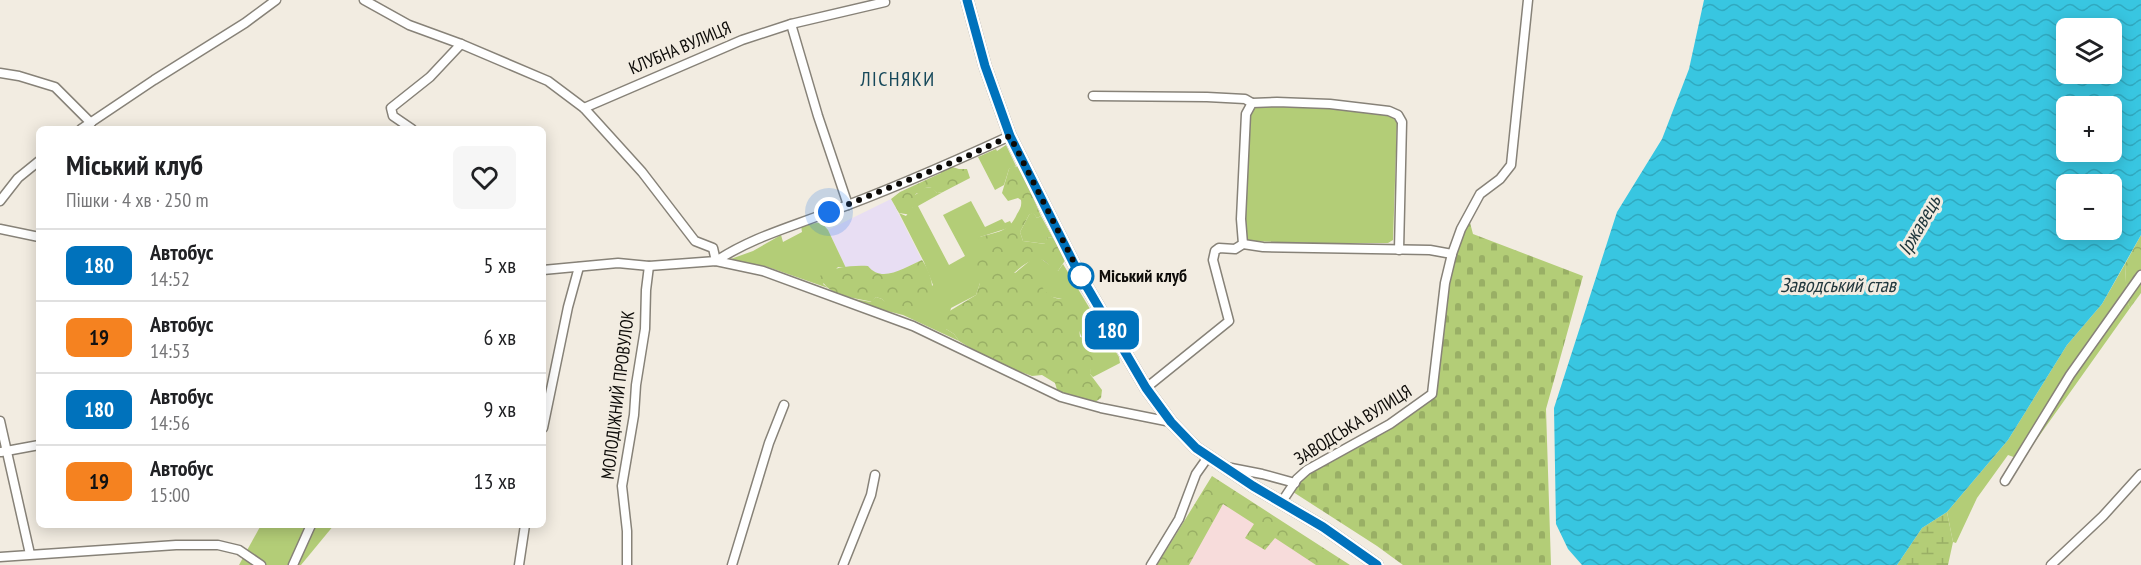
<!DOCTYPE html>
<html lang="uk">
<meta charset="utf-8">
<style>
body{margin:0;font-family:"PT Sans Narrow",sans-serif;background:#f6f6f6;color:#202124;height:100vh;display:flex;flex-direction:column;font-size:22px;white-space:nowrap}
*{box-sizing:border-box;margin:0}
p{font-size:20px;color:#757577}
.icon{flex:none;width:33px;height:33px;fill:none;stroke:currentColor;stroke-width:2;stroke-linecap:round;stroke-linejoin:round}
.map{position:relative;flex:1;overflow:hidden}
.panel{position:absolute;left:36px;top:126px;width:510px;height:402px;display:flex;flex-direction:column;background:#fff;border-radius:9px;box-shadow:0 3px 15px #0003}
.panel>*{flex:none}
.badge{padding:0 12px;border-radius:9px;font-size:21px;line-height:39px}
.controls{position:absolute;left:2056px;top:18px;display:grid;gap:12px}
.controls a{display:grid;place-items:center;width:66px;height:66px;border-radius:9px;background:#fff;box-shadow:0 3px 15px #0003;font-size:30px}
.you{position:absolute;width:30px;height:30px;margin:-15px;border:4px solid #fff;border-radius:50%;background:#1a73e8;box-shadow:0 0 0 9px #1a73e833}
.map>.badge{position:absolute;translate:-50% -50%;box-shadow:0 0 0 3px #fff}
.round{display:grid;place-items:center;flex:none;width:63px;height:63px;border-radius:9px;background:#f6f6f6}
.head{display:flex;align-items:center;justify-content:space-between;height:102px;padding:0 30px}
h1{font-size:28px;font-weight:600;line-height:45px}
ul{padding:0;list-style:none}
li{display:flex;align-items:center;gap:18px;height:72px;padding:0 30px;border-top:2px solid #e0e0e0}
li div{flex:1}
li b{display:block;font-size:22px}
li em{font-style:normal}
li .badge{min-width:66px;font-weight:700;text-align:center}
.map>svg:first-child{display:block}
.industrial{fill:#e8def3}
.education{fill:#f7dcdb}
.green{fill:#b3cd77}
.forest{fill:url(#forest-crowns)}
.wetland{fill:url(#wetland-marsh)}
.cemetery{fill:url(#cemetery-stones)}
.water{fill:url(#water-waves);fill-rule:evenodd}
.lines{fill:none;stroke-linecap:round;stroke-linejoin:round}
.minor-casing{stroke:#878278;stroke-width:11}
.tertiary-casing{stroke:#878278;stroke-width:14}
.minor{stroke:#fff;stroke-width:8}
.tertiary{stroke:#fff;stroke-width:10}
.line-casing{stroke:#fff;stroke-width:14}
.line{stroke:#0072bc;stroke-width:9}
.walk{stroke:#0d0b08;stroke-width:6;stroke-dasharray:0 10.8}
.stop-dot{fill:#fff;stroke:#0072bc;stroke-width:3}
.labels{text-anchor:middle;stroke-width:6;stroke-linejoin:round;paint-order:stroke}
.street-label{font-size:18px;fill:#0d0b08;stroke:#f2ece1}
.stop-label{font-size:18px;font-weight:bold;fill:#0d0b08;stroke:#f2ece1;text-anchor:start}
.neighbourhood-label{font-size:20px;letter-spacing:1.5px;fill:#16485a;stroke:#f2ece1}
.water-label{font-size:20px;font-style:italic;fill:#21383d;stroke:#f2ece1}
</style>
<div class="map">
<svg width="2141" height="565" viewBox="0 0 2141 565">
<defs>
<pattern id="forest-crowns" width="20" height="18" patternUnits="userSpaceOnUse" patternTransform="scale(1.5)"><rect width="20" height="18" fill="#b3cd77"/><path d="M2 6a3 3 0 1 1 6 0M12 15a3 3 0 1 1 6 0" fill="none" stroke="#99af65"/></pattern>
<pattern id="wetland-marsh" width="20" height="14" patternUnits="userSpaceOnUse" patternTransform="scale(1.5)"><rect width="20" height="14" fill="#b3cd77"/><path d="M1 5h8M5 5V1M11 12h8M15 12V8" fill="none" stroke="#99af65"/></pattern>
<pattern id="cemetery-stones" width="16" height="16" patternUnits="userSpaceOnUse" patternTransform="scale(1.5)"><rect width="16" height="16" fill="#b3cd77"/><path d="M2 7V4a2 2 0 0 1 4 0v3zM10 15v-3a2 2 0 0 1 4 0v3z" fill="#99af65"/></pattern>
<pattern id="water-waves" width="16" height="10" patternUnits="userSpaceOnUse" patternTransform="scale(1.5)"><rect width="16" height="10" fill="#38c6e1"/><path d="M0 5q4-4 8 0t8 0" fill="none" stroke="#30a9c0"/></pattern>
</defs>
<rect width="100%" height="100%" fill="#f2ece1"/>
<polygon class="industrial" points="891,199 922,260 878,281 855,287 828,230"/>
<polygon class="education" points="1207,488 1328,565 1158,565"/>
<g class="green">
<polygon points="1260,105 1328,108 1391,115 1397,122 1393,240 1388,243 1310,243 1247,241 1244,225 1249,119 1253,107"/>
<polygon points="1006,145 1016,166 1009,169 1004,185 995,190 978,157 996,149 997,151"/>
<polygon points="932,187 937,193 943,192 918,206 949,265 965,256 943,215 971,201 985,227 1002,219 1005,223 1010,221 1012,225 1005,229 980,237 980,283 976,295 951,308 946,329 954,334 959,341 903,315 883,310 854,299 871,302 876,297 882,299 885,302 909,308 933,285 924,262 899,213 906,216 912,208 915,195 925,188"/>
<polygon points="1033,212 1037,218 1041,216 1053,238 1047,237 1046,244 1023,241 1020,232 1029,215"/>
<polygon points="821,222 828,230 846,268 838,267 823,284 828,288 765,266 745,265 728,260 753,251 781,235 783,242 802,232 801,226"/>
<path d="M1040,258l18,13 5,-7 56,93 1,6 -27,14 -3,-3c2,-23 -16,-54 -28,-75l-15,-3 -33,-22 18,-15z"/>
<polygon points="2125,264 2127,301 2130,308 2022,460 2008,455 1977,498 1956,543 1953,542 1947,512 2008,440 2067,345 2102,304"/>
<polygon points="261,525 334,525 301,565 239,565"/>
</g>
<g class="forest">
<polygon points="949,166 959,169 967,169 970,178 943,192 937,193 931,187 925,188 924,193 917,193 915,195 917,203 912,208 912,215 899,213 891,199 900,192 941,173 942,168"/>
<path d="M1013,166l7,1 21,49 -4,2 -4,-5 -4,2 -9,17 3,9 22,3 2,-7 6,1 13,21 -8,12 -6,-1c-10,-20 -26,-8 -38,3l9,-1 13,4c7,12 10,22 26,23l4,-6 6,1 11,25 -4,9 1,9 11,2 7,8v9l-7,6 -1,12 12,16 -1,8 -6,4 -37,-9 -3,-10 -13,-8 -10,1 -39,-14 -34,-21 -5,-7 -8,-5 -3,-14 33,-20 4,-12 -6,-37 6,-9c17,-5 29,-5 37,-23 3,-5 5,-8 4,-14l-3,-2 -10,3 -6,-8 7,-24z"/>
<polygon points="2141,235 2141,293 2130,308 2127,301 2125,264"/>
<path d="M922,260c12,17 18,46 -8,52l-10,-5c-9,10 -17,-2 -22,-8l-6,-2 -4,5c-19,-5 -45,-5 -52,-26 11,-9 34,-11 48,-10 14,18 37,1 54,-6z"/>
<polygon points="1212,476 1350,565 1316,565 1275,538 1265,550 1245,538 1254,524 1223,504 1189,565 1157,565"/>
</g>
<polygon class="wetland" points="1947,512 1953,542 1948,565 1897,565 1922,528"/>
<polygon class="cemetery" points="1469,219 1473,234 1583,276 1546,409 1551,565 1403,565 1377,546 1290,490 1297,479 1432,394 1452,254"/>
<path class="water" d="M1704,0h437v235l-39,69 -35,41 -59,95 -61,72 -25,16 -25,37h-315l-14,-16 -12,-25 -2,-116 63,-196 45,-73 27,-70zM2067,28h45v46h-45zM2067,106h45v46h-45zM2067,184h45v46h-45z"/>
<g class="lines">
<defs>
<g id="minor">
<path d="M364,0l45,25 52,19 87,37 36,27 58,64 53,69 18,7 3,13c37,-24 72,-33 113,-49 61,-22 122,-49 181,-76"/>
<polyline points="791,24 818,116 848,205"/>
<polyline points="0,73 19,76 55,87 91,123"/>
<polyline points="1093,96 1207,97 1245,99 1252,103"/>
<polyline points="584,108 742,40 791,24 885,2"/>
<polyline points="81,129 154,80 245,23 276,0"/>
<polyline points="412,129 393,116 391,108 430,77 461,44"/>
<polyline points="0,201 18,178 39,161"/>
<polyline points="0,229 39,237"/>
<polyline points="1243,244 1241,219 1246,114 1252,103 1277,102 1330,104 1389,111 1398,115 1402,122 1399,250"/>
<polyline points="543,270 618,263 649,266 716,261 763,271 913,326 1061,397 1101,408 1171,422"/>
<polyline points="1146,388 1229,321 1213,260 1215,251 1219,248 1235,249 1243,244 1263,247 1430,250 1452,254"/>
<polyline points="0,421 30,554"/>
<polyline points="543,428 568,307 579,267"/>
<polyline points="1,452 39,445"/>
<polyline points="1226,467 1262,474 1295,483"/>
<polyline points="2005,481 2070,375 2141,275"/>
<polyline points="1281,503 1297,479 1307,470 1390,424 1432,394 1445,283 1452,254 1461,229 1480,194 1500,179 1511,165 1528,0"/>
<polyline points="0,557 176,545 218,545 239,550 261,565"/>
<polyline points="293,565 311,525"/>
<polyline points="519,565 525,525"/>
<polyline points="627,565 627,531 622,486 634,415 636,385 645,329 646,290 649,266"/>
<polyline points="732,565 769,443 784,405"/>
<polyline points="843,565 871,495 875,475"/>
<polyline points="1151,565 1179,519 1196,474 1208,457"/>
<polyline points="2051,565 2103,516 2141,474"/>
</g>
<polyline id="tertiary" points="967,0 985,66 1010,136 1077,270 1146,388 1171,422 1196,448 1253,486 1323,527 1377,565"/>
</defs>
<use href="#minor" class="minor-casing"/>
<use href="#tertiary" class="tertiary-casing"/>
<use href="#minor" class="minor"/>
<use href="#tertiary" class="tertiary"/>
</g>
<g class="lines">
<defs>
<polyline id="line" points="967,0 985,66 1010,136 1077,270 1146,388 1171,422 1196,448 1253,486 1323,527 1377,565"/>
</defs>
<use href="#line" class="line-casing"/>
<use href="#line" class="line"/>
<polyline class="walk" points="829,212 963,158 1010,136 1082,278 1081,276"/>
</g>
<circle class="stop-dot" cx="1081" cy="276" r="12"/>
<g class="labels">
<g class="street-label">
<text transform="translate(680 48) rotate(-23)" y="6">КЛУБНА ВУЛИЦЯ</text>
<text transform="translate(618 395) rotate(-83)" y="6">МОЛОДІЖНИЙ ПРОВУЛОК</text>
<text transform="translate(1353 425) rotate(-32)" y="6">ЗАВОДСЬКА ВУЛИЦЯ</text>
</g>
<g class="stop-label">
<text x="1099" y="282">Міський клуб</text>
</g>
<g class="neighbourhood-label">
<text x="898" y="86">ЛІСНЯКИ</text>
</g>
<g class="water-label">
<text transform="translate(1919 225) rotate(-60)" y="7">Іржавець</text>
<text x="1838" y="292">Заводський став</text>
</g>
</g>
</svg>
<div class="controls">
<a><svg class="icon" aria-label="layers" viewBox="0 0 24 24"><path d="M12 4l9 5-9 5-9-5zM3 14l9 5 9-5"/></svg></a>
<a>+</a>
<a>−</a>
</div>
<div class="you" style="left:829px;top:212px"></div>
<b class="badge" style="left:1112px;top:330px;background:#0072bc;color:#fff">180</b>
<section class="panel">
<div class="head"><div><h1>Міський клуб</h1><p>Пішки · 4 хв · 250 m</p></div><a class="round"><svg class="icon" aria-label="heart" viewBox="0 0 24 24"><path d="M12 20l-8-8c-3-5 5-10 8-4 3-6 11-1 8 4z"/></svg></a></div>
<ul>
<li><span class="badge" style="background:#0072bc;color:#fff">180</span><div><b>Автобус</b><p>14:52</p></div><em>5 хв</em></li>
<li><span class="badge" style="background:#f58220;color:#111">19</span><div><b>Автобус</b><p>14:53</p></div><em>6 хв</em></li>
<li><span class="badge" style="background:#0072bc;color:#fff">180</span><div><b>Автобус</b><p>14:56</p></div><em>9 хв</em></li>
<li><span class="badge" style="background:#f58220;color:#111">19</span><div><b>Автобус</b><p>15:00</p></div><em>13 хв</em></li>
</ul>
</section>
</div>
